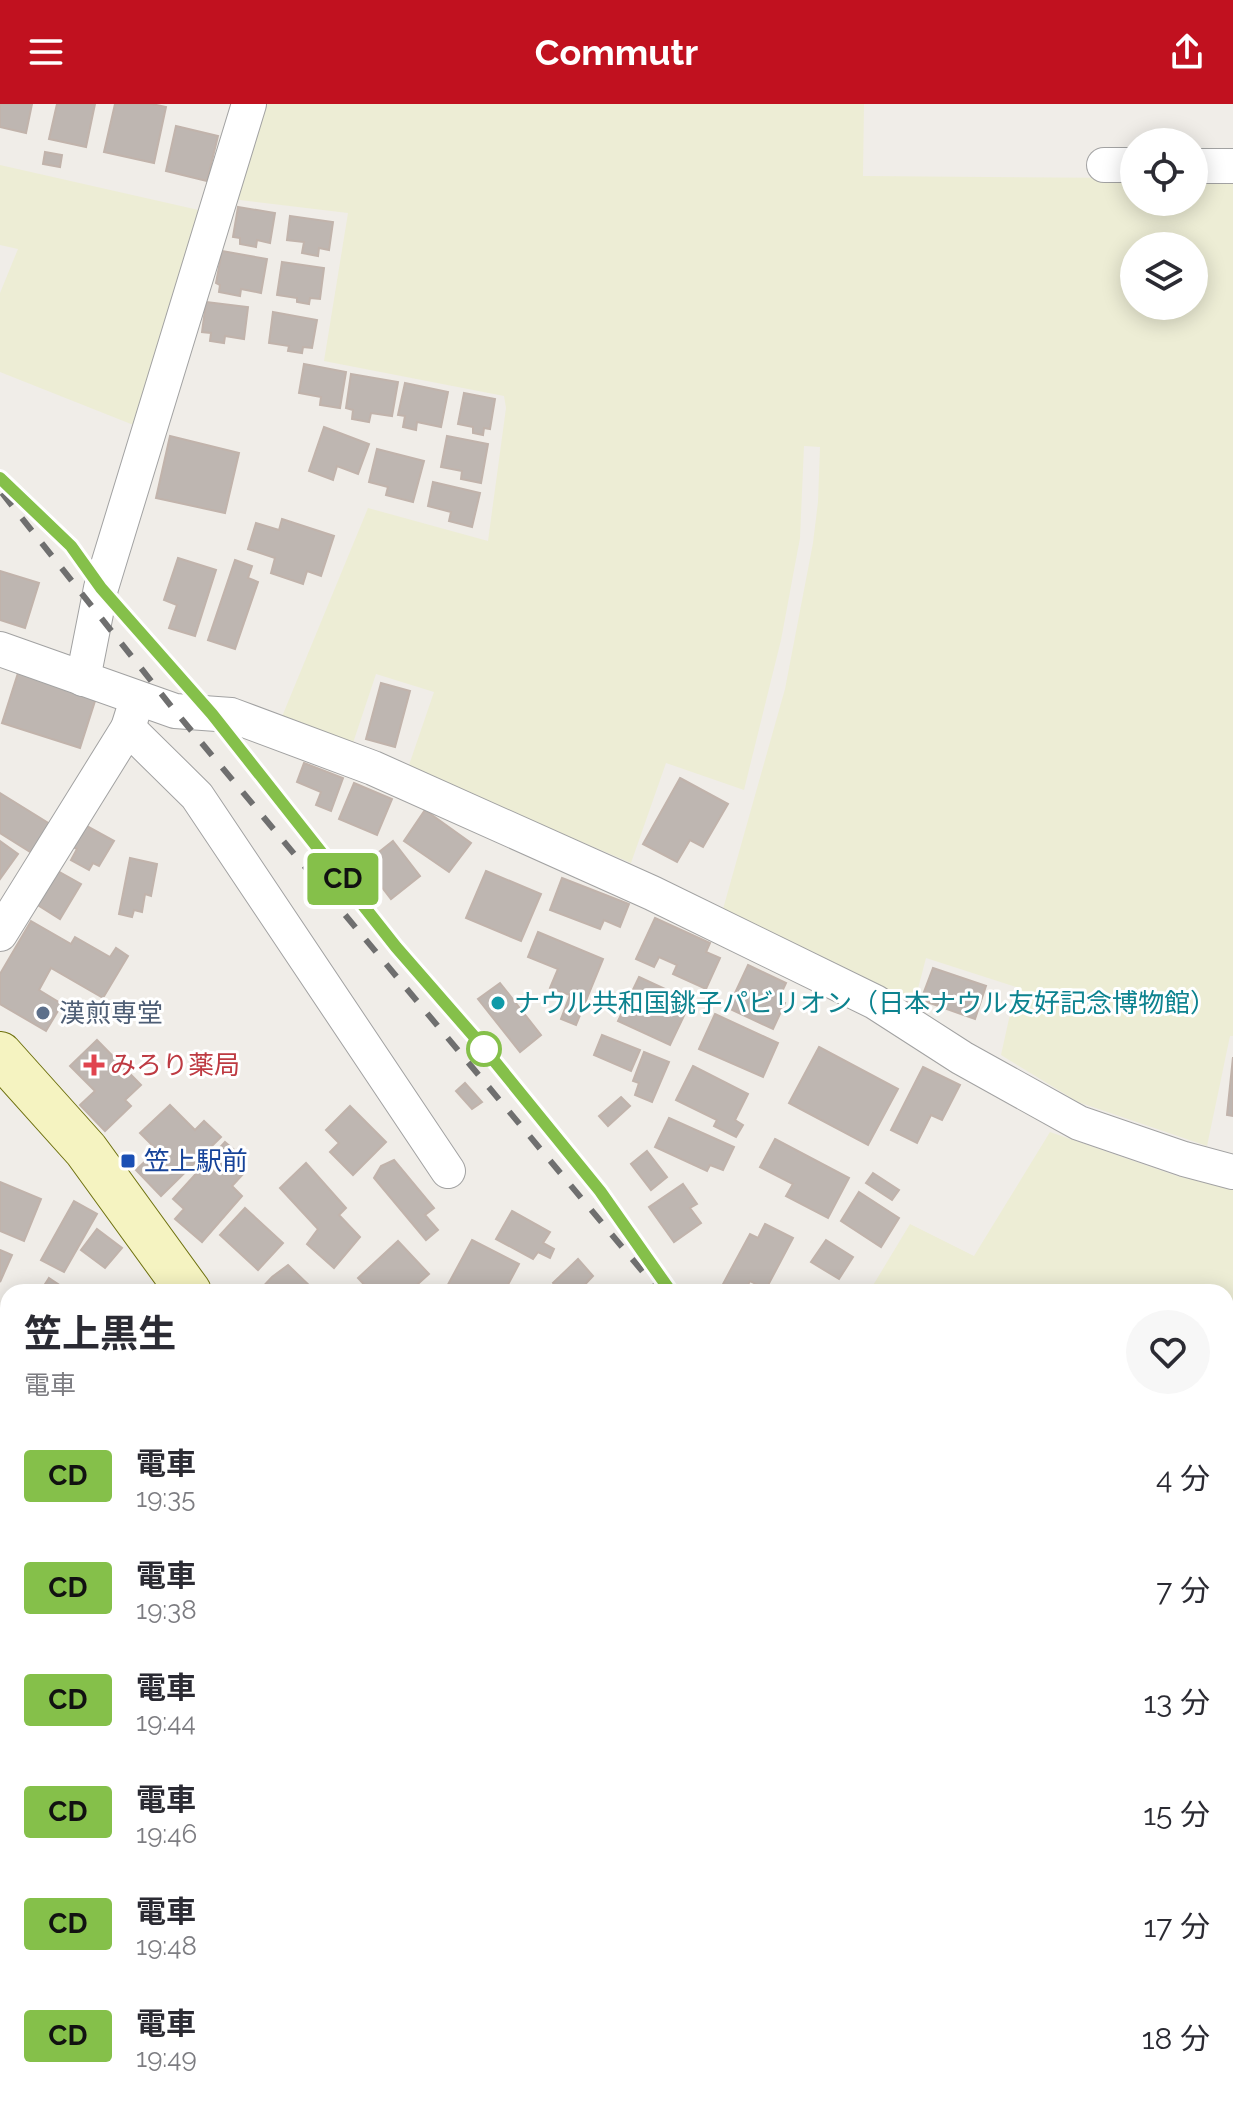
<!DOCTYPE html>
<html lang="ja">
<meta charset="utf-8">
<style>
body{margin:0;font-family:Raleway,"Noto Sans JP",sans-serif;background:#f7f7f7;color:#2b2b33;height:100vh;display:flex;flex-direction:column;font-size:30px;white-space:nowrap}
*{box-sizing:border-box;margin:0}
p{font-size:26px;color:#7c7c81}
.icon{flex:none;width:44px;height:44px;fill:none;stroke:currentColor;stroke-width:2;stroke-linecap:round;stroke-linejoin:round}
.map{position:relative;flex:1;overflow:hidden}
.panel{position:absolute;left:0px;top:1180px;width:1234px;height:824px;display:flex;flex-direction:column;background:#fff;border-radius:24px 24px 0 0;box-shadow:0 4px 20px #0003}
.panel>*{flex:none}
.badge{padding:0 16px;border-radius:6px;font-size:28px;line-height:52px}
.controls{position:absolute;left:1120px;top:24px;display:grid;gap:16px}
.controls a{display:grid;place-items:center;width:88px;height:88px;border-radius:50%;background:#fff;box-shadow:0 4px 20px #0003;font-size:40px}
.map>.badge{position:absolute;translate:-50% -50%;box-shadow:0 0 0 4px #fff}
.round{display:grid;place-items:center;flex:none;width:84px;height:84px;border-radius:42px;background:#f7f7f7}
.overview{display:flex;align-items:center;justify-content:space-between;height:136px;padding:0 24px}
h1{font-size:38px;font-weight:700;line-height:60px}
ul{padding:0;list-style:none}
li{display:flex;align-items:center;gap:24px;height:112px;padding:0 24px}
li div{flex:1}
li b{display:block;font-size:30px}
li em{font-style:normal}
li .badge{min-width:88px;font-weight:700;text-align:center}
header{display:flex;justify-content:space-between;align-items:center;height:104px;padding:0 24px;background:#c1111f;color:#fff;font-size:36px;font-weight:700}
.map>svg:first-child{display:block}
.farmland{fill:#ededd5;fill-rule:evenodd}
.building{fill:#beb6b1;stroke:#c1b3ab;stroke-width:2}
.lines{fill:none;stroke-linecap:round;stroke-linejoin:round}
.street-casing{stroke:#a2a2a2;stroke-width:36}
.secondary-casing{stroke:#6e710e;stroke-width:46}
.street{stroke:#fff;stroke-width:34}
.secondary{stroke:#f5f3c1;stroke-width:44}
.rail{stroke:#6f6f6f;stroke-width:6;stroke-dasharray:16 16;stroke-linecap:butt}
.line-casing{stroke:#fff;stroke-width:18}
.line{stroke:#85c04a;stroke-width:12}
.culture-dot{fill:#0f9aa8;stroke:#fff;stroke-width:3}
.service-dot{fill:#5c6f8a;stroke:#fff;stroke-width:3}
.stop-dot{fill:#fff;stroke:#85c04a;stroke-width:4}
.health-dot{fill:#e0444e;stroke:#fff;stroke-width:3}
.transit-dot{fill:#1a4fb4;stroke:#fff;stroke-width:3}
.labels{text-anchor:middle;stroke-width:6;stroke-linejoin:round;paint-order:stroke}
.culture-label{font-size:26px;fill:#0d838f;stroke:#fff;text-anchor:start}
.service-label{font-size:26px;fill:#4e5e75;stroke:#fff;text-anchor:start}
.health-label{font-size:26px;fill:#be3a42;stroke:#fff;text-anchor:start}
.transit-label{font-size:26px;fill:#164399;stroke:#fff;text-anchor:start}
</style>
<header><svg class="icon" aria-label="menu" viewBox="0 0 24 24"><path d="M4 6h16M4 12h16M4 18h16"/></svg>Commutr<svg class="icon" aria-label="share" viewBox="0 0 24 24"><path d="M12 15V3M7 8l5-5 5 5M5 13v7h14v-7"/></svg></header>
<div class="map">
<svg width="1233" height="2004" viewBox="0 0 1233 2004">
<rect width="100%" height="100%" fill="#f0ede8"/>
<g class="farmland">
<path d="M264,0h600l-1,72 271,2v24h60v-23h39v857h-3l-23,110 -129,-44 -77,-47 15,-68 -90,-29 -12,46 -191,-95 62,-220 28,-146 5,-41 2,-55 -16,-1 -4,92 -19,102 -37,150 -78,-27 -35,100 -223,-95 26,-76 -58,-18 -23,69 -72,-24 87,-211 120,33 18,-133 -2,-12 -180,-35 24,-148 -116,-14zM1134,142h60v60h-60z"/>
<polygon points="0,61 203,107 136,322 0,268 0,189 18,145 0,141"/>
<polygon points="1050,1028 1177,1072 1233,1086 1233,1848 1226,1840 1226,1188 869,1188 910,1120 974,1152"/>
<polygon points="0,1347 8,1352 8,1453 0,1449"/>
<polygon points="1226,1894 1233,1903 1233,2004 983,2004 976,1996 1226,1996"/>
<polygon points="281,1996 827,1996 822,2004 294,2004"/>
</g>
<g class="building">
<polygon points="0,0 32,0 26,29 0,23"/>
<polygon points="57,0 95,0 86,43 49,35"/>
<polygon points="115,0 152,0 166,3 154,59 104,48"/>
<polygon points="176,22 218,32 207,77 166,67"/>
<polygon points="45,48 62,51 60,63 43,60"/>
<polygon points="238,103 275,109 270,139 257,136 256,143 240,140 240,134 233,133"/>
<polygon points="290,112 333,118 329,146 319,144 318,152 302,149 304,138 287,136"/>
<polygon points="222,147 267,155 261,189 241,185 240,192 219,188 220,181 216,179"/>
<polygon points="282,158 324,164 320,195 310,194 309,200 297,198 297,194 277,191"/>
<polygon points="206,198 248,203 244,235 225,232 224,239 210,237 211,229 202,228"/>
<polygon points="273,208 317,216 312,244 303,243 302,249 288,247 289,242 269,239"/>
<polygon points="304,260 346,268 340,304 320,301 321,293 299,289"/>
<polygon points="351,270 398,278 392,312 371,309 369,318 352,315 353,306 346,304"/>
<polygon points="405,279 448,288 441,323 417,318 416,326 403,323 405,312 398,311"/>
<polygon points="464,289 495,295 490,325 484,324 483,331 473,329 473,323 458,320"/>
<polygon points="324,323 369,340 358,370 337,362 333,376 309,367"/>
<polygon points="170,332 239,349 225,409 156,394"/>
<polygon points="447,332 488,340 481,379 461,375 462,367 441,363"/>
<polygon points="377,345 424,357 413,398 386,391 388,383 369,378"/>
<polygon points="433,378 480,389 472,423 449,417 451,408 428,402"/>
<polygon points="282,415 334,432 321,472 307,467 303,480 271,469 275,454 248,445 256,419 279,426"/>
<polygon points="178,454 216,466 195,532 169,524 177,501 164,496"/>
<polygon points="235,456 252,462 248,474 258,478 235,545 208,536"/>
<polygon points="0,467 39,479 25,524 0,516"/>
<polygon points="18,569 96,594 80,644 2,619"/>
<polygon points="381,579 410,587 395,643 366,635"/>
<polygon points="304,659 343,674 331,707 316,701 321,688 297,678"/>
<polygon points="680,674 728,700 703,743 690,736 677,758 643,740"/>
<polygon points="354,679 392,695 377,731 339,715"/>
<polygon points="0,689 50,720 32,749 0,729"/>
<polygon points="425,706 471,739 449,768 404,737"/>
<polygon points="83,720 114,737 99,762 93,759 89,766 71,756 77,745 71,742"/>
<polygon points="0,737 18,750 0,775"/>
<polygon points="393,737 420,772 391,795 364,760"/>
<polygon points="130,754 157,760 151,792 145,790 142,808 134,806 132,813 119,810"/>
<polygon points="56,766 81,780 60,815 36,800"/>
<polygon points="486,767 541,790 521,837 466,814"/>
<polygon points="562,774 629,800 620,823 604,816 600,825 550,806"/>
<polygon points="655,814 710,839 706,848 720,854 706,885 673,870 677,861 659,853 654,863 636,855"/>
<polygon points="31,817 71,840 75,833 110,853 116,844 128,852 103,894 51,864 39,886 62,900 46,927 0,900 0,870"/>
<polygon points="538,828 603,855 576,921 561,915 570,891 550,884 558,865 528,853"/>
<polygon points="748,861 786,879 778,896 785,899 773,925 728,904"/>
<polygon points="933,864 986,882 975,915 921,896"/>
<polygon points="639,873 691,897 670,941 618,917"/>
<polygon points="500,879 541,931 520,948 478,895"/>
<polygon points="715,910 778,939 763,973 699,945"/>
<polygon points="602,931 640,946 631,967 594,951"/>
<polygon points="97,936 141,981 125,996 131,1002 105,1027 80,1001 95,987 70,962"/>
<polygon points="819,943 898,985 868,1041 789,999"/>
<polygon points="644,948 669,958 652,998 635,991 639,979 633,977"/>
<polygon points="1233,953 1233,1012 1227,1011"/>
<polygon points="693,962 748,990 735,1016 743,1021 736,1033 714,1022 717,1016 676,996"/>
<polygon points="923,963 960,981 942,1016 931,1011 917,1039 891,1026"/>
<polygon points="465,979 482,998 472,1005 456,987"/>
<polygon points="621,993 630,1002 608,1022 599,1012"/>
<polygon points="170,1001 195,1026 204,1017 221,1033 161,1092 136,1066 157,1046 140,1029"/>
<polygon points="350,1002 386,1038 353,1071 330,1048 339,1039 326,1026"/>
<polygon points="669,1014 734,1043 723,1066 710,1061 707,1067 655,1043"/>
<polygon points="775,1035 849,1074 828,1114 786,1092 793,1080 760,1063"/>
<polygon points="225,1038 245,1055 238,1063 244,1069 232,1082 242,1092 202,1138 175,1115 184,1105 173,1095"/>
<polygon points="647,1047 667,1073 651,1086 631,1060"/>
<polygon points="394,1056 434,1104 425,1111 438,1126 426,1136 374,1074 381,1062"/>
<polygon points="306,1059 346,1104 339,1111 360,1133 334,1164 307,1140 318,1125 280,1084"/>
<polygon points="873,1069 899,1086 892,1096 866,1079"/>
<polygon points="0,1078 41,1095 24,1137 0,1127"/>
<polygon points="683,1080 697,1100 690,1104 701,1119 674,1138 649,1103"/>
<polygon points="859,1088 899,1114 881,1143 841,1117"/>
<polygon points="74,1097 97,1110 64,1168 41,1156"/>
<polygon points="245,1104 283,1139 258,1166 220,1131"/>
<polygon points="512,1107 550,1128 543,1139 554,1145 550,1154 538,1148 533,1155 496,1135"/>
<polygon points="765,1120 793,1134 766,1185 750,1177 744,1188 737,1188 723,1180 750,1130 758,1134"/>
<polygon points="97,1125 122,1144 105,1164 81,1146"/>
<polygon points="472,1136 519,1160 504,1188 444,1188"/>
<polygon points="826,1136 853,1153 839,1175 811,1158"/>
<polygon points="398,1137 429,1170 409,1188 371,1188 358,1174"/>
<polygon points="0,1146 12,1151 0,1178"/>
<polygon points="578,1155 593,1172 578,1188 559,1188 553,1179"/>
<polygon points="288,1161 316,1188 258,1188 272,1173"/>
<polygon points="49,1174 70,1188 40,1188"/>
<polygon points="3,1254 8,1257 8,1299 0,1295 0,1260"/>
<polygon points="0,1651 8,1655 8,1711 0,1726"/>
<polygon points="0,1855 8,1859 8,1920 0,1916"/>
</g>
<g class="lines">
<defs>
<g id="street">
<polyline points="1104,61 1134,61"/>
<polyline points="1194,62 1233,62"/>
<polyline points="0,545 175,607 231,611 373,664 652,789 875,898 962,954 1079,1019 1184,1055 1233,1068"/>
<polyline points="83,575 101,484 249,0"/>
<polyline points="128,624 197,692 448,1067"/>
<polyline points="0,830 128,624 134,605"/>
<polyline points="0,1970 8,1974"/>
<polyline points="11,2004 16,1996"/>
</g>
<g id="secondary">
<polyline points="0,950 86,1046 189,1188"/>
<polyline points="939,1996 946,2004"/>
</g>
</defs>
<use href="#street" class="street-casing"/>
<use href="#secondary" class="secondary-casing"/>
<use href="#street" class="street"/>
<use href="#secondary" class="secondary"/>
<g class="rail">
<polyline points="0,374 71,442 101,484 212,610 396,843 478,937 600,1087 671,1188"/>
<polyline points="2,389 175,607 653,1180"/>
<polyline points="1226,1875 1233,1883"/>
</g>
</g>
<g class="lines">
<defs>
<polyline id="line" points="0,374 71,442 101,484 212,610 396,843 478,937 600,1087 671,1188"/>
</defs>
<use href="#line" class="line-casing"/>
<use href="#line" class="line"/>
</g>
<circle class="culture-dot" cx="498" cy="899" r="8"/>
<circle class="service-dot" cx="43" cy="909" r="8"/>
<circle class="stop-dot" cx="484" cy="945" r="16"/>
<path class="health-dot" d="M90 949h8v8h8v8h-8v8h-8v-8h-8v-8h8z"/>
<rect class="transit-dot" x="120" y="1049" width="16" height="16" rx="4"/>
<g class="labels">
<g class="culture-label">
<text x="514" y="908">ナウル共和国銚子パビリオン（日本ナウル友好記念博物館）</text>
</g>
<g class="service-label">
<text x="59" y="918">漢煎専堂</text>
</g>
<g class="health-label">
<text x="110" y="970">みろり薬局</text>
</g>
<g class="transit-label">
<text x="144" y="1066">笠上駅前</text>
</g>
</g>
</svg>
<div class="controls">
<a><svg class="icon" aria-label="locate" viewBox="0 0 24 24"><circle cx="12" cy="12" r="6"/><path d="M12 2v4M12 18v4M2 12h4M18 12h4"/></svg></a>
<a><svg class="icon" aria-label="layers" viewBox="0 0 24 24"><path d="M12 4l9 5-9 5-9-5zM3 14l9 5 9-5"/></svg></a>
</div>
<b class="badge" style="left:343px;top:775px;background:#85c04a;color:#111">CD</b>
<section class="panel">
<div class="overview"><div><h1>笠上黒生</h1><p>電車</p></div><a class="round"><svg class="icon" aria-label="heart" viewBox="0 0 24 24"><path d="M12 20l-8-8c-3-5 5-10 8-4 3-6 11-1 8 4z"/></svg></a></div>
<ul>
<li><span class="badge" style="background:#85c04a;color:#111">CD</span><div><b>電車</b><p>19:35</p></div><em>4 分</em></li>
<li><span class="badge" style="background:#85c04a;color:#111">CD</span><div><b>電車</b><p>19:38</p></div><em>7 分</em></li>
<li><span class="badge" style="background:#85c04a;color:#111">CD</span><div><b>電車</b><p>19:44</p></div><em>13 分</em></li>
<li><span class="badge" style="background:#85c04a;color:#111">CD</span><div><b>電車</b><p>19:46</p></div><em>15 分</em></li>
<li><span class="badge" style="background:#85c04a;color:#111">CD</span><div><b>電車</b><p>19:48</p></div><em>17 分</em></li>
<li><span class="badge" style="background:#85c04a;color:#111">CD</span><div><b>電車</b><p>19:49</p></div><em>18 分</em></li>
</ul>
</section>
</div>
